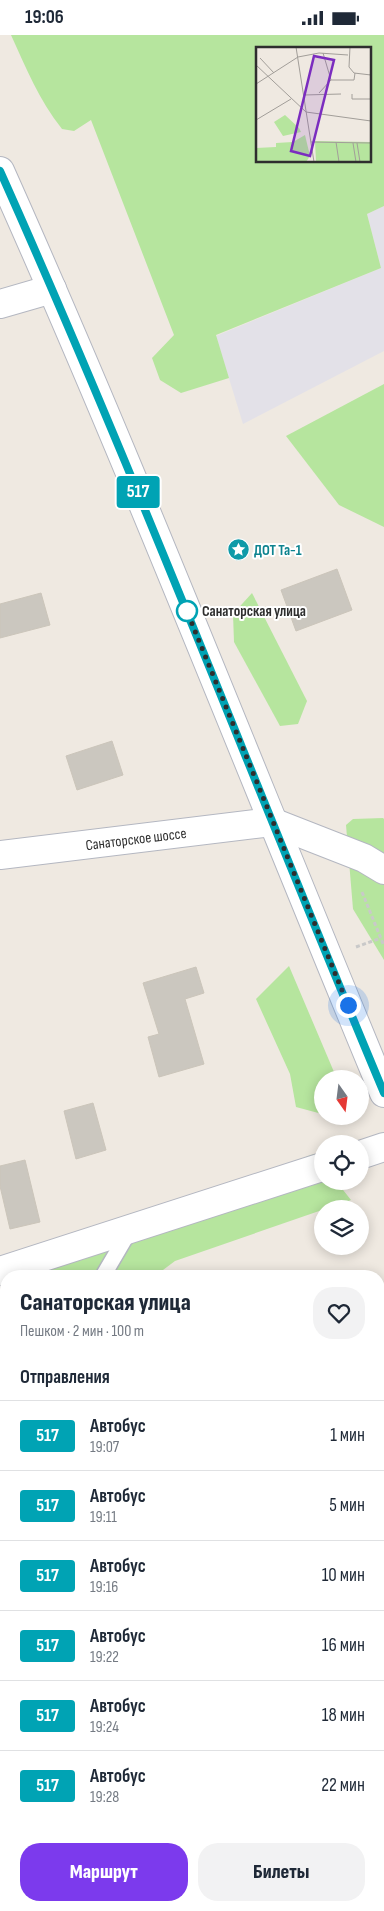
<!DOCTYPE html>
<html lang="ru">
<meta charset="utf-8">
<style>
body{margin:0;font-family:"Sofia Sans Condensed",sans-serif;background:#f2f2f3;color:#1f2937;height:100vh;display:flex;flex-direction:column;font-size:19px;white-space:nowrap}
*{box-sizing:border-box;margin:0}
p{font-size:16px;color:#747a83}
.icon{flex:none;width:28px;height:28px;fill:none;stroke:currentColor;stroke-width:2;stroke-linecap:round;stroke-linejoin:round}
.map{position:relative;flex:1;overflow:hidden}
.side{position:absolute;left:0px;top:1235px;width:385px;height:641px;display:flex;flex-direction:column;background:#fff;border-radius:20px 20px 0 0;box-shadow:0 2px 12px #0003}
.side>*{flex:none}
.badge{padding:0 10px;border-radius:4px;font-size:18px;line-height:32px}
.needle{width:32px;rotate:166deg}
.buttons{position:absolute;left:314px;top:1035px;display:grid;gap:10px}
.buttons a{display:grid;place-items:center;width:55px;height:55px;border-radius:50%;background:#fff;box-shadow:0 2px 12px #0003;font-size:25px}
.you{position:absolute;width:25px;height:25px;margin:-12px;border:4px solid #fff;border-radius:50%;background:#1a73e8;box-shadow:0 0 0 8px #1a73e833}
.map>.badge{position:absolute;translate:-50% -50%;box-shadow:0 0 0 2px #fff}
h2{padding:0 20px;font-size:19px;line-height:45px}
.round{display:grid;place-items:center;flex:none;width:52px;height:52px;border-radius:20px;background:#f2f2f3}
.summary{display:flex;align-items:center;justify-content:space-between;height:85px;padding:0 20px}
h1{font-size:24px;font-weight:800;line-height:38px}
.cta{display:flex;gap:10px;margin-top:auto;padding:10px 20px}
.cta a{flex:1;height:58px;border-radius:20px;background:#7c3aed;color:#fff;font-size:20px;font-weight:800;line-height:58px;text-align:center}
.cta a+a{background:#f2f2f3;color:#1f2937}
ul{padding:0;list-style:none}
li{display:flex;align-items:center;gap:15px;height:70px;padding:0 20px;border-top:1px solid #e0e1e3}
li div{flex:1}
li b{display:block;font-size:19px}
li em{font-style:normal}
li .badge{min-width:55px;font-weight:700;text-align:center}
.status{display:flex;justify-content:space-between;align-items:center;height:35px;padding:0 25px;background:#fff;direction:ltr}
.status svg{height:14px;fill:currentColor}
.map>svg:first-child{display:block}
.industrial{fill:#e3e1e8}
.green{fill:#b6e59e;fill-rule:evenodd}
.building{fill:#cbc7bf;stroke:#cbc5ba}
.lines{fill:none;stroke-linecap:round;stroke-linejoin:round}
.service-casing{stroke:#b4b7c1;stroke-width:18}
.minor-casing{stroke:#b4b7c1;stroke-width:30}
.tertiary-casing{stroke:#b4b7c1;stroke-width:30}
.secondary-casing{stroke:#b4b7c1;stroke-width:30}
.path{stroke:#c9c9c9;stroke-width:3;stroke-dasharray:4 2.5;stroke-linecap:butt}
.service{stroke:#fff;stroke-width:15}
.minor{stroke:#fff;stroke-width:28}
.tertiary{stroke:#fff;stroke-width:28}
.secondary{stroke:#fff;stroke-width:28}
.line-casing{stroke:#fff;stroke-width:11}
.line{stroke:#00a3b4;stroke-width:8}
.walk{stroke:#2e2e2e;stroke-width:5;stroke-dasharray:0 9}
.stop-dot{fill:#fff;stroke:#00a3b4;stroke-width:2.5}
.labels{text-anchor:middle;stroke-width:4;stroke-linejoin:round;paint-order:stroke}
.culture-label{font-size:15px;font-weight:bold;fill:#0d838f;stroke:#fff;text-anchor:start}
.stop-label{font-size:15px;font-weight:bold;fill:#2e2e2e;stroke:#fff;text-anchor:start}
.street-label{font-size:15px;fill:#2e2e2e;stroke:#fff}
.inset-road{fill:none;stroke:#a29e99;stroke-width:1}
.view{fill:#7b2cbf;fill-opacity:0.15;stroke:#7b2cbf;stroke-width:2.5}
.inset-edge{fill:none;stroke:#2e2e2e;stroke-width:2.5}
</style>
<div class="status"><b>19:06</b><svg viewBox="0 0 49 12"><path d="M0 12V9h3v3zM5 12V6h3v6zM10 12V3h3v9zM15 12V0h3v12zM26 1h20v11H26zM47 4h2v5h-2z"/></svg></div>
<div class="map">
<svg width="384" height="1876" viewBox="0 0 384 1876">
<rect width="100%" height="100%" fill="#efe9e1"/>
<polygon class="industrial" points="384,171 384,316 243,389 216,301 381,233 367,179"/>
<g class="green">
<path d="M11,0h373v171l-17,8 14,54 -165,67 13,43 -48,15 -21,-13 -8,-22 22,-23 -83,-215 -17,11 -12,-2c-23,-29 -36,-61 -51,-94zM258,14h112v112h-112z"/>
<polygon points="384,349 384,492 339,470 286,401"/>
<polygon points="252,558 307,666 298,689 280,691 234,607 233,579"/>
<polygon points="383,783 384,784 384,925 353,874 346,790 353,784"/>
<polygon points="289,931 337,1044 322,1044 322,1079 296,1072 290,1039 256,964"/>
<polygon points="314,1119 322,1129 322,1146 336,1146 351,1165 175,1226 155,1241 6,1241 104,1194"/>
<polygon points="0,1530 6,1554 6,1638 0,1640"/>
</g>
<g class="building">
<polygon points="337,534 352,575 296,596 281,555"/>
<polygon points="41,558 50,590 0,603 0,569"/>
<polygon points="112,706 123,740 77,755 66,721"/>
<polygon points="196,932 204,958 185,964 204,1029 159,1042 148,1002 159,999 143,948"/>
<polygon points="93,1068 106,1115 76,1124 64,1076"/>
<polygon points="25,1125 40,1187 10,1194 0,1151 0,1131"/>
</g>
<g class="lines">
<defs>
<g id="service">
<polyline points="103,1241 130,1195"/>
<polyline points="0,1421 6,1411"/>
<polyline points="0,1591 6,1607"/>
<polyline points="194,1870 197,1876"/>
</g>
<g id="minor">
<polyline points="0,269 52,254"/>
<polyline points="0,820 272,787"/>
<polyline points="360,1120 384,1112"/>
<polyline points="0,1236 322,1132"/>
</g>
<polyline id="tertiary" points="272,787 364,823 384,835"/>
<path id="secondary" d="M0,136c136,304 256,614 384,922"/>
</defs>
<use href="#service" class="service-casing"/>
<use href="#minor" class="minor-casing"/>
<use href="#tertiary" class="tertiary-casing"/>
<use href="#secondary" class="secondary-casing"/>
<g class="path">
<polyline points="362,857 384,911"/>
<polyline points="356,912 381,903"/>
</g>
<use href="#service" class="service"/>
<use href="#minor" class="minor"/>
<use href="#tertiary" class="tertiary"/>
<use href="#secondary" class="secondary"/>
</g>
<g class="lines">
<defs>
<path id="line" d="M0,136c136,304 255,615 384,922"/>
</defs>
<use href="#line" class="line-casing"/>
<use href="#line" class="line"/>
<polyline class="walk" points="187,576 186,574 348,970"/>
</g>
<defs>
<symbol id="sight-disc" viewBox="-11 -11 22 22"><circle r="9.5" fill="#0f9aa8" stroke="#fff"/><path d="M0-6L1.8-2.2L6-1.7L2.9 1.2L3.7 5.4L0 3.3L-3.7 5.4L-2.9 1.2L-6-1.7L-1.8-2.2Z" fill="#fff"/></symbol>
</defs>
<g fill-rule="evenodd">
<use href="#sight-disc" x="226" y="502" width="25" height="25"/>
</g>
<circle class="stop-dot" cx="187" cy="576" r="10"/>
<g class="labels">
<g class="culture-label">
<text x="254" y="520">ДОТ Та-1</text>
</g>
<g class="stop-label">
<text x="202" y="581">Санаторская улица</text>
</g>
<g class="street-label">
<text transform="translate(136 804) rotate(-7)" y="5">Санаторское шоссе</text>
</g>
</g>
<g transform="translate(256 12)">
<rect width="115" height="115" fill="#efe9e1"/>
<path d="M29,68l14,13 2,4 -18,4 -9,-14zM49,88l5,21 -4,6h-50v-14l20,-1v-4l17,-1zM59,94l56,1v20h-55z" fill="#b6e59e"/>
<path class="inset-road" d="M40,0l18,115M94,0l-1,20 5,6 17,2M67,6l8,27M4,11l14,15M0,18l50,47 65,9M0,37l42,-27 21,-4 29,2M63,46l12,-13h23l1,-7M96,47v5h19M48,48l37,-1M0,73l35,-21M55,95l60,1M80,95l3,20M97,96l3,19M101,96l3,19"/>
<path class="view" d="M58,9l20,4 -24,96 -19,-5z"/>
<rect width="115" height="115" class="inset-edge"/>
</g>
</svg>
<div class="buttons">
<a><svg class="needle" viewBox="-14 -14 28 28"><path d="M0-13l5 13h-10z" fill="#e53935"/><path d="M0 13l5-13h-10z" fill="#747a83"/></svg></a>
<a><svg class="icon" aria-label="locate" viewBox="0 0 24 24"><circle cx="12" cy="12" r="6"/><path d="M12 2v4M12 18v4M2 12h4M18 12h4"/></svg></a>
<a><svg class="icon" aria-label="layers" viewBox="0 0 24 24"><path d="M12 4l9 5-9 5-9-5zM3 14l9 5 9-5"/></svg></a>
</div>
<div class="you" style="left:348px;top:970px"></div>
<b class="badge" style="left:138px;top:457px;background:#00a3b4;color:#fff">517</b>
<section class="side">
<div class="summary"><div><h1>Санаторская улица</h1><p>Пешком · 2 мин · 100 m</p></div><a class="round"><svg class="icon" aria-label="heart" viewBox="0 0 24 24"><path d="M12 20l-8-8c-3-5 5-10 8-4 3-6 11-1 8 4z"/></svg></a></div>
<h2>Отправления</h2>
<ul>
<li><span class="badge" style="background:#00a3b4;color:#fff">517</span><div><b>Автобус</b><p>19:07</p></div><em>1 мин</em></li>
<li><span class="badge" style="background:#00a3b4;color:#fff">517</span><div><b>Автобус</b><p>19:11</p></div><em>5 мин</em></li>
<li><span class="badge" style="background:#00a3b4;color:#fff">517</span><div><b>Автобус</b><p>19:16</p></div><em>10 мин</em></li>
<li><span class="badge" style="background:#00a3b4;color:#fff">517</span><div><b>Автобус</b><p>19:22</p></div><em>16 мин</em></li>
<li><span class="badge" style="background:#00a3b4;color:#fff">517</span><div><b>Автобус</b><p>19:24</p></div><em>18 мин</em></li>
<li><span class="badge" style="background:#00a3b4;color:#fff">517</span><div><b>Автобус</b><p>19:28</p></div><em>22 мин</em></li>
</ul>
<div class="cta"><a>Маршрут</a><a>Билеты</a></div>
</section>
</div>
